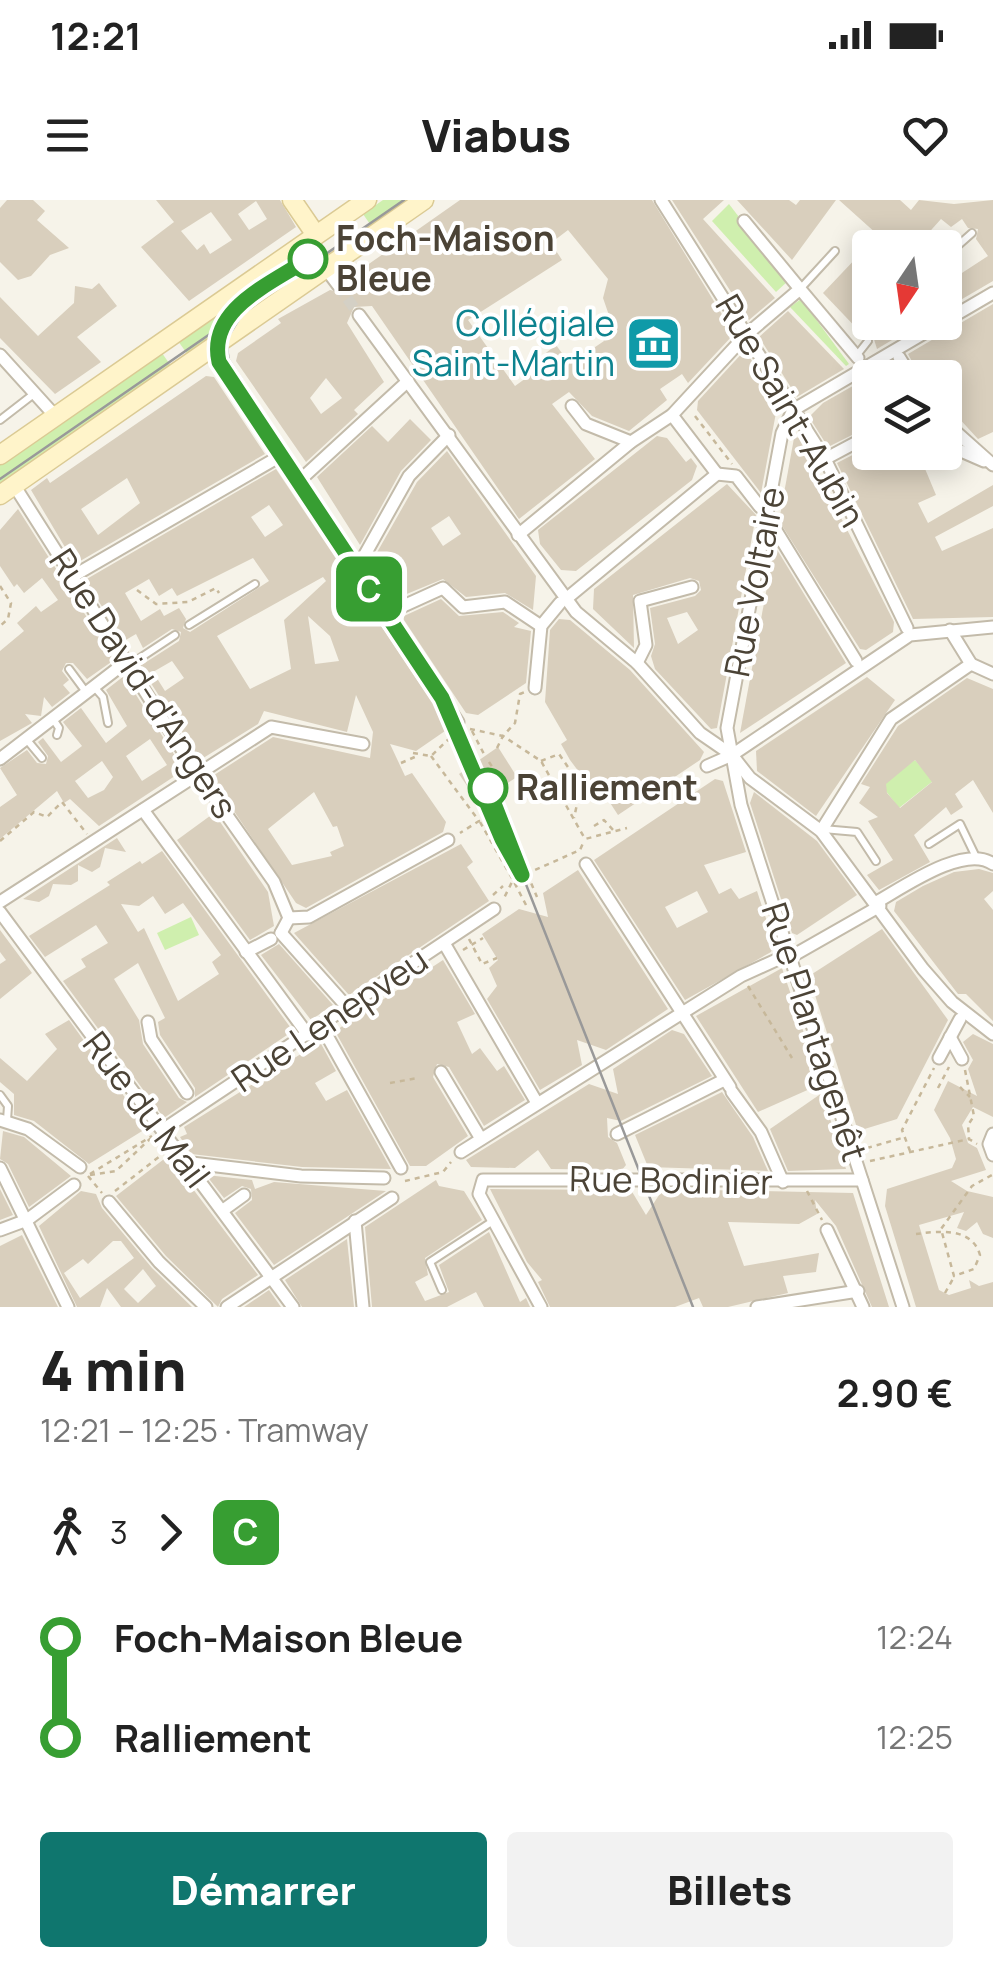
<!DOCTYPE html>
<html lang="fr">
<meta charset="utf-8">
<style>
body{margin:0;font-family:Manrope,sans-serif;background:#f2f2f2;color:#222;height:100vh;display:flex;flex-direction:column;font-size:38px;white-space:nowrap}
*{box-sizing:border-box;margin:0}
p{font-size:32px;color:#767676}
.icon{flex:none;width:55px;height:55px;fill:none;stroke:currentColor;stroke-width:2;stroke-linecap:round;stroke-linejoin:round}
.map{position:relative;height:1107px;overflow:hidden}
.side{display:flex;flex-direction:column;background:#fff;flex:1}
.side>*{flex:none}
.badge{padding:0 20px;border-radius:15px;font-size:35px;line-height:65px}
.needle{width:65px;rotate:193deg}
.fabs{position:absolute;left:852px;top:30px;display:grid;gap:20px}
.fabs a{display:grid;place-items:center;width:110px;height:110px;border-radius:10px;background:#fff;box-shadow:0 5px 25px #0003;font-size:50px}
.map>.badge{position:absolute;translate:-50% -50%;box-shadow:0 0 0 5px #fff}
.legs{display:flex;align-items:center;gap:15px;height:110px;padding:0 40px;font-size:32px}
.legs p{margin-inline-start:auto}
.head{display:flex;align-items:center;justify-content:space-between;height:170px;padding:0 40px}
h1{font-size:55px;font-weight:800;line-height:75px}
.button{display:flex;gap:20px;margin-top:auto;padding:20px 40px}
.button a{flex:1;height:115px;border-radius:10px;background:#0f766e;color:#fff;font-size:40px;font-weight:800;line-height:115px;text-align:center}
.button a+a{background:#f2f2f2;color:#222}
ul{padding:0 40px;list-style:none}
li{display:flex;align-items:center;gap:35px;height:100px;font-size:38px}
li i{display:grid;place-items:center;width:15px;height:100%;margin:0 12px;background:currentColor}
li i::after{content:'';width:25px;height:25px;margin:-12px;border:8px solid;border-radius:50%;background:#fff}
li p{margin-inline-start:auto}
li:first-child i{background:linear-gradient(#0000 50%,currentColor 0)}
li:last-child i{background:linear-gradient(currentColor 50%,#0000 0)}
.status{display:flex;justify-content:space-between;align-items:center;height:70px;padding:0 50px;background:#fff;direction:ltr}
.status svg{height:28px;fill:currentColor}
header{display:flex;justify-content:space-between;align-items:center;height:130px;padding:0 40px;background:#fff;font-size:45px;font-weight:800}
.map>svg:first-child{display:block}
.green{fill:#cfefae}
.building{fill:#d9cfbd;fill-rule:evenodd}
.lines{fill:none;stroke-linecap:round;stroke-linejoin:round}
.street-tunnel{stroke:#d4d0c5;stroke-width:11;stroke-dasharray:11 5.5;stroke-linecap:butt}
.lane-casing{stroke:#c3bbaa;stroke-width:10}
.street-casing{stroke:#c3bbaa;stroke-width:15}
.secondary-casing{stroke:#dbca94;stroke-width:21}
.path{stroke:#c7b89a;stroke-width:2.5;stroke-dasharray:5 5;stroke-linecap:butt}
.lane{stroke:#fff;stroke-width:6}
.street{stroke:#fff;stroke-width:11}
.secondary{stroke:#fff4ca;stroke-width:18}
.tram{stroke:#999;stroke-width:2.5}
.line-1-casing{stroke:#fff;stroke-width:22}
.line-1{stroke:#379e32;stroke-width:15}
.stop-1-dot{fill:#fff;stroke:#379e32;stroke-width:5}
.labels{text-anchor:middle;stroke-width:8;stroke-linejoin:round;paint-order:stroke}
.stop-label{font-size:35px;font-weight:bold;fill:#4b4336;stroke:#fff;text-anchor:start}
.culture-label{font-size:35px;fill:#0d838f;stroke:#fff;text-anchor:end}
.street-label{font-size:35px;fill:#4b4336;stroke:#fff}
</style>
<div class="status"><b>12:21</b><svg viewBox="0 0 49 12"><path d="M0 12V9h3v3zM5 12V6h3v6zM10 12V3h3v9zM15 12V0h3v12zM26 1h20v11H26zM47 4h2v5h-2z"/></svg></div>
<header><svg class="icon" aria-label="menu" viewBox="0 0 24 24"><path d="M4 6h16M4 12h16M4 18h16"/></svg>Viabus<svg class="icon" aria-label="heart" viewBox="0 0 24 24"><path d="M12 20l-8-8c-3-5 5-10 8-4 3-6 11-1 8 4z"/></svg></header>
<div class="map">
<svg width="993" height="1107" viewBox="0 0 993 1107">
<rect width="100%" height="100%" fill="#f6f3e9"/>
<g class="green">
<polygon points="383,0 412,0 372,27 363,14"/>
<polygon points="729,4 788,81 776,92 712,21"/>
<polygon points="245,96 254,109 188,155 178,141"/>
<polygon points="801,99 849,164 846,166 790,107"/>
<polygon points="162,153 171,166 0,286 0,264"/>
<polygon points="915,560 933,581 899,608 885,590 885,580"/>
<polygon points="191,717 199,735 165,750 157,733"/>
</g>
<g class="building">
<polygon points="7,0 33,0 45,11 37,20 69,48 50,55 31,76 18,80 0,62 0,8"/>
<path d="M156,0h124l16,27 -107,74 -48,-54 33,-25zM256,1l11,18 -18,11 -11,-16zM211,12l21,28 -22,14 -6,-10 -7,6 -16,-19z"/>
<path d="M460,0h192l82,134 -46,49 -6,-9 -22,15 7,11 -38,31 -37,-15 -23,-24 -17,12 43,55 -76,60 -147,-213 -18,1 -7,16 37,59 -30,28 4,4 -52,48 -70,-101 2,-8 43,-30 -3,-4 52,-29 13,3 3,-13zM568,30l40,49 -5,19 9,26 -13,9 5,8 -34,23 -14,-19 -14,11 5,7 -32,23 -47,-66 94,-60 -11,-17zM326,178l16,20 -21,16 -11,-16z"/>
<polygon points="672,0 724,0 703,19 775,98 749,120"/>
<polygon points="737,0 789,0 796,5 800,0 836,0 792,60"/>
<polygon points="839,0 900,0 911,10 919,0 954,4 993,0 993,81 945,109 945,84 988,56 976,39 978,29 968,28 962,19 951,27 941,19 915,48 909,43 905,48 870,48 870,122 881,131 890,122 922,122 877,149 873,136 864,136 823,93 878,35"/>
<polygon points="99,83 117,106 77,137 101,162 55,194 0,138 0,97 38,136 74,103 75,86 92,89"/>
<polygon points="993,104 993,232 978,239 945,203 945,178 921,178 908,154"/>
<polygon points="788,111 844,169 797,197 759,137"/>
<polygon points="745,150 778,202 761,293 697,210 698,201"/>
<path d="M206,176l8,1 51,77 -190,110 -44,-74 16,-12 3,5zM127,278l13,25 -42,32 -17,-26z"/>
<polygon points="865,179 870,189 870,226 828,247 809,217 823,203"/>
<polygon points="410,219 431,240 401,271 360,345 317,277 372,226 388,242"/>
<polygon points="657,236 667,238 686,262 691,258 697,266 692,280 576,371 561,370 540,344 538,330"/>
<polygon points="800,237 894,422 893,432 866,450 860,449 779,321 794,238"/>
<polygon points="870,246 870,252 918,252 936,295 918,303 928,323 993,285 993,306 935,337 942,351 993,328 993,417 913,419 837,263"/>
<path d="M447,251l89,125 -3,34 -28,-17 -39,4 -23,-18 -46,19 -26,-35 46,-81zM449,316l12,18 -18,12 -12,-18z"/>
<path d="M276,269l170,254 -1,8 -29,20 -26,-7 15,32 7,-3 34,49 -3,10 -137,76 -10,-5 -85,-126 62,-40 97,21 3,-26 -17,-37 -9,37 -83,-21 -6,13 -58,36 -60,-94 39,-25 2,-9 -9,-3 -29,19 -7,-14 -12,7 -39,-61zM269,305l14,20 -18,12 -14,-20zM253,358l16,23 -79,51 -7,-4 3,-9 -7,-11 -15,8 -4,-7 -19,12 -16,-28 24,-14 10,17 13,-8 5,8zM323,377l3,4 -42,39 7,49 -41,20 -33,-53zM308,416l22,20 9,25 -24,3zM172,461l12,17 -19,13 -12,-19zM314,592l19,35 4,-1 7,20 -14,6 2,4 -40,9 -24,-36z"/>
<path d="M727,284l29,31 -39,213 -6,1 -56,-60 -4,-13 4,-12 -5,-36 45,-12 6,-6 -2,-9 -9,-3 -57,17 1,53 -41,-39 1,-20zM687,412l11,18 -20,14 -11,-26z"/>
<polygon points="18,309 114,460 87,479 73,463 66,463 62,471 69,480 63,485 70,493 52,507 44,497 41,516 25,514 32,523 0,541 0,451 24,431 17,423 36,406 41,412 58,400 42,378 24,393 17,384 14,387 0,366 0,330"/>
<polygon points="776,348 846,463 740,533 774,349"/>
<polygon points="441,399 459,416 503,412 519,423 514,427 531,431 526,483 478,515 466,513 404,420 404,416"/>
<polygon points="559,419 570,420 630,470 704,552 700,560 618,615 603,592 597,596 570,560 561,544 567,540 545,502 550,430"/>
<path d="M124,476l60,94 -85,56 -29,-27 -6,4 -7,-12 -57,48v-32l17,-12 -17,-27 27,-18 10,13 9,1 2,-8 -10,-14 5,-4 18,24 21,-16 -19,-24 18,-14 25,35 21,-17 -21,-36zM150,539l17,26 -25,16 -16,-25zM102,561l11,16 -9,13 -16,8 -13,-17z"/>
<polygon points="867,477 895,500 816,616 757,571 756,551"/>
<path d="M967,478l26,11v124l-20,-33 -18,14 8,13 -12,8 -5,-8 -32,28 16,27 -51,28 -12,-15 26,-15 -25,-39 10,-4 -19,-14 11,-16 -9,-3 37,-58zM915,560l17,22 -32,26 -13,-15 -1,-9z"/>
<polygon points="498,547 517,577 478,602 459,574"/>
<path d="M715,579l8,2 23,71 -42,13 15,29 12,-6 8,11 18,-8 17,52 -3,9 -86,48 -91,-140zM697,691l11,21 -31,16 -12,-21z"/>
<polygon points="754,592 817,641 857,695 797,735 792,733 750,603"/>
<polygon points="214,613 268,692 274,726 250,740 177,640"/>
<polygon points="117,638 126,652 105,648 100,667 92,672 78,665 78,681 71,685 53,684 49,696 39,702 23,699"/>
<polygon points="461,644 473,662 467,667 489,701 349,795 294,733"/>
<path d="M162,651l131,180 -98,66v-9l-35,-53 -2,-13 7,-4 -27,-55 -24,16 25,41 4,24 36,54 8,4 -23,16 -101,-137 23,-14 -5,-8 27,-16 -12,-18 -51,32 -16,-21 81,-51 -3,-3 33,-21 2,3zM153,696l12,18 18,-11 38,52 -9,7 7,12 -41,27 -34,-73 -6,4 -17,-28 18,2z"/>
<polygon points="979,669 993,673 993,691 984,699 993,710 993,821 966,794 958,794 894,711 896,702 923,686 954,672"/>
<polygon points="578,670 668,809 606,850 577,840 582,865 540,890 487,799 497,786 489,768 498,760 482,734 519,709 548,717 543,693"/>
<polygon points="882,729 948,820 897,919 858,931 809,776"/>
<polygon points="0,730 32,773 0,799 0,764 6,760 0,752"/>
<polygon points="279,744 333,805 311,820 261,755"/>
<polygon points="443,760 475,814 457,822 472,854 480,848 497,871 504,866 525,900 484,926 449,867 437,864 433,877 468,936 426,966 410,966 335,831"/>
<polygon points="782,768 821,884 758,912 696,816"/>
<polygon points="69,820 147,928 89,964 34,921 14,915 14,894 0,882 0,858 27,881 57,849 45,834"/>
<polygon points="672,830 684,834 712,876 621,921 607,918 608,937 617,943 626,965 622,970 551,969 538,950 515,968 471,967 466,960 589,884 618,894 613,869"/>
<polygon points="973,834 993,844 993,917 973,907 962,925 968,943 977,948 986,970 951,981 967,991 993,997 993,1038 983,1034 977,1022 966,1031 957,1028 964,1012 919,1025 939,1090 949,1095 971,1088 969,1080 979,1086 993,1082 993,1107 916,1107 885,1006 887,989 952,968 956,959 950,938 934,910 948,881 977,896 968,869 973,860 963,842"/>
<polygon points="320,842 336,871 315,883 326,901 347,890 391,969 302,967 191,954 180,937 187,934 184,927"/>
<polygon points="722,892 753,937 768,971 648,967 635,935"/>
<polygon points="822,893 846,969 788,971 770,929"/>
<polygon points="3,931 24,937 71,976 29,1007 8,964 0,959"/>
<polygon points="168,956 258,1075 222,1099 218,1107 166,1056 116,996"/>
<polygon points="206,975 252,980 255,989 274,982 386,991 274,1065 235,1013 252,1000 251,989 242,986 224,998"/>
<polygon points="436,980 439,986 464,991 482,1020 425,1058 428,1075 415,1082 425,1101 449,1092 439,1065 489,1032 520,1102 526,1098 530,1107 484,1107 476,1092 447,1107 372,1107 365,1027"/>
<polygon points="0,989 13,1015 0,1020"/>
<polygon points="490,989 631,990 646,1015 663,989 853,993 889,1107 872,1107 836,1026 815,1000 817,1014 799,1024 728,1022 744,1066 819,1053 816,1072 783,1076 788,1093 728,1107 703,1107 699,1098 675,1107 550,1107 538,1082 542,1080 527,1062"/>
<path d="M81,991l15,3 6,14 50,60 40,39h-71l-14,-19 -7,19h-23l-38,-81zM113,1041h8l13,17 -54,40 -16,-25 19,-14 5,5zM143,1069l13,17 -18,17 -14,-14z"/>
<polygon points="22,1035 58,1107 0,1107 0,1046"/>
<polygon points="347,1039 354,1107 302,1107 285,1080"/>
<polygon points="269,1090 281,1107 244,1107"/>
</g>
<g class="lines">
<polyline class="street-tunnel" points="338,85 359,115"/>
<defs>
<g id="lane">
<polyline points="945,57 972,33"/>
<polyline points="801,88 835,51"/>
<polyline points="882,124 883,122"/>
<polyline points="857,155 868,141"/>
<polyline points="0,220 35,193"/>
<polyline points="189,425 255,384"/>
<polyline points="128,466 175,435"/>
<polyline points="69,469 86,492"/>
<polyline points="95,488 103,497 108,523"/>
<polyline points="53,519 59,528 57,535"/>
<polyline points="27,540 42,558"/>
<polyline points="823,629 857,632 876,661"/>
<polyline points="929,644 960,624 975,655"/>
<polyline points="0,895 8,906 7,920"/>
<polyline points="442,1090 430,1062 493,1021"/>
</g>
<g id="street">
<polyline points="661,0 825,259 907,428"/>
<polyline points="326,69 338,85"/>
<polyline points="800,89 858,158"/>
<polyline points="359,115 576,412 637,463 700,533 732,555 750,578 821,631 923,769 952,802 993,834"/>
<polyline points="945,121 993,93"/>
<polyline points="214,148 458,522"/>
<polyline points="0,155 57,218"/>
<polyline points="899,157 912,178"/>
<polyline points="572,206 586,224 631,242"/>
<polyline points="672,215 717,274"/>
<polyline points="945,222 993,265"/>
<polyline points="945,244 984,261"/>
<polyline points="825,259 870,235"/>
<polyline points="717,274 736,276 760,307"/>
<polyline points="299,281 408,181"/>
<polyline points="14,285 193,567 274,682 289,718 281,733"/>
<polyline points="775,329 856,461"/>
<polyline points="518,335 631,242 672,215 746,135 800,89 744,21"/>
<polyline points="363,358 409,276 449,235"/>
<polyline points="75,375 282,255"/>
<polyline points="566,399 717,274"/>
<polyline points="388,413 443,388 463,407 505,402 541,426"/>
<polyline points="950,430 971,464 993,474"/>
<polyline points="637,463 646,445 640,401 692,387"/>
<polyline points="535,488 541,426 560,403"/>
<polyline points="0,559 126,462"/>
<polyline points="707,566 732,555 910,435 993,427"/>
<polyline points="143,610 308,835"/>
<polyline points="821,631 891,519 971,464"/>
<polyline points="586,664 730,887"/>
<polyline points="0,702 271,527 363,544"/>
<path d="M877,702c28,-16 88,-58 116,-38"/>
<polyline points="0,712 293,1107"/>
<polyline points="289,718 309,717 448,640"/>
<polyline points="281,733 348,808"/>
<polyline points="444,743 537,903"/>
<polyline points="246,752 271,739"/>
<polyline points="794,755 880,706"/>
<polyline points="148,822 151,839 187,893"/>
<polyline points="321,825 401,968"/>
<polyline points="950,837 962,859"/>
<polyline points="939,858 960,819"/>
<polyline points="441,872 481,939"/>
<polyline points="732,892 761,932 783,982"/>
<polyline points="0,920 28,929 80,967"/>
<polyline points="164,929 494,709"/>
<polyline points="617,934 724,880"/>
<polyline points="993,934 989,944 993,955"/>
<polyline points="461,952 741,776 785,756"/>
<polyline points="192,963 301,976 384,978"/>
<polyline points="0,968 68,1107"/>
<polyline points="109,1002 159,1062 206,1107"/>
<polyline points="226,1008 244,995"/>
<polyline points="355,1021 363,1107"/>
<polyline points="0,1030 27,1020 74,985"/>
<polyline points="827,1030 863,1107"/>
<polyline points="227,1107 392,998"/>
<polyline points="541,1107 479,994 483,980 862,980"/>
<polyline points="757,1107 858,1091"/>
<polyline points="903,1107 741,605 727,528 782,233 793,210 943,122"/>
</g>
<g id="secondary">
<polyline points="292,0 316,35"/>
<polyline points="0,255 367,0"/>
<polyline points="0,295 424,0"/>
</g>
</defs>
<use href="#lane" class="lane-casing"/>
<use href="#street" class="street-casing"/>
<use href="#secondary" class="secondary-casing"/>
<g class="path">
<polyline points="695,216 732,264"/>
<polyline points="0,386 11,403 8,419 0,426"/>
<polyline points="137,390 156,404 188,402 216,388 219,393"/>
<polyline points="470,529 503,536 515,523 520,494 525,492"/>
<polyline points="472,531 485,556"/>
<polyline points="449,540 465,556"/>
<polyline points="497,548 503,536 541,561 585,639 627,628"/>
<polyline points="413,553 431,556 453,535"/>
<polyline points="431,556 479,621 460,633"/>
<polyline points="541,561 559,554 581,586 574,618"/>
<polyline points="489,562 495,571"/>
<polyline points="401,563 417,556"/>
<polyline points="504,619 537,697"/>
<polyline points="480,622 513,680 504,698"/>
<polyline points="594,626 604,620 614,631"/>
<polyline points="0,641 34,612 47,617 62,602 87,634"/>
<polyline points="526,674 580,650 584,641"/>
<polyline points="519,677 513,680 526,705"/>
<polyline points="493,695 503,686"/>
<polyline points="469,739 482,764 497,758"/>
<polyline points="463,750 483,738"/>
<polyline points="748,786 792,858"/>
<polyline points="965,870 974,916 968,925 969,938"/>
<polyline points="390,883 418,878"/>
<polyline points="960,887 970,897"/>
<polyline points="938,888 949,867"/>
<polyline points="867,948 902,938"/>
<polyline points="910,951 902,930 934,868"/>
<polyline points="870,961 969,939 977,944"/>
<polyline points="90,974 152,936"/>
<polyline points="90,975 116,971 152,937"/>
<polyline points="88,976 102,993"/>
<polyline points="405,981 443,972 451,962"/>
<polyline points="115,991 164,953"/>
<polyline points="807,991 822,1020"/>
<path d="M916,1034c23,-3 56,-7 64,21l-6,14 -20,7 -13,-47 31,-43 20,-11"/>
<polyline points="945,1093 954,1077"/>
</g>
<use href="#lane" class="lane"/>
<use href="#street" class="street"/>
<use href="#secondary" class="secondary"/>
<g class="tram">
<polyline points="244,111 226,140 230,170 461,520 693,1107"/>
<polyline points="0,279 404,0"/>
</g>
</g>
<g class="lines">
<defs>
<path id="line-1" d="M308,59c-37,25 -101,50 -89,103l223,336 60,141 20,36 -34,-87"/>
</defs>
<use href="#line-1" class="line-1-casing"/>
<use href="#line-1" class="line-1"/>
</g>
<defs>
<symbol id="museum-square" viewBox="-11 -11 22 22"><rect x="-9" y="-9" width="18" height="18" rx="4" fill="#0f9aa8" stroke="#fff"/><path d="M0-6L6-3V-2H-6V-3ZM-5-1h2V3h-2ZM-1-1h2V3h-2ZM3-1h2V3H3ZM-6 4H6V6H-6Z" fill="#fff"/></symbol>
</defs>
<g fill-rule="evenodd">
<use href="#museum-square" x="622" y="112" width="63" height="63"/>
</g>
<g class="stop-1-dot">
<circle cx="308" cy="59" r="18"/>
<circle cx="488" cy="588" r="18"/>
</g>
<g class="labels">
<g class="stop-label">
<text x="336" y="51">Foch-Maison<tspan x="336" dy="40">Bleue</tspan></text>
<text x="516" y="600">Ralliement</text>
</g>
<g class="culture-label">
<text x="615" y="136">Collégiale<tspan x="615" dy="40">Saint-Martin</tspan></text>
</g>
<g class="street-label">
<text transform="translate(790 211) rotate(60)" y="12">Rue Saint-Aubin</text>
<text transform="translate(755 382) rotate(-79)" y="12">Rue Voltaire</text>
<text transform="translate(143 484) rotate(57)" y="12">Rue David-d'Angers</text>
<text transform="translate(330 820) rotate(-34)" y="12">Rue Lenepveu</text>
<text transform="translate(814 832) rotate(72)" y="12">Rue Plantagenêt</text>
<text transform="translate(146 910) rotate(53)" y="12">Rue du Mail</text>
<text transform="translate(671 981) rotate(1)" y="12">Rue Bodinier</text>
</g>
</g>
</svg>
<div class="fabs">
<a><svg class="needle" viewBox="-14 -14 28 28"><path d="M0-13l5 13h-10z" fill="#e53935"/><path d="M0 13l5-13h-10z" fill="#767676"/></svg></a>
<a><svg class="icon" aria-label="layers" viewBox="0 0 24 24"><path d="M12 4l9 5-9 5-9-5zM3 14l9 5 9-5"/></svg></a>
</div>
<b class="badge" style="left:369px;top:389px;background:#379e32;color:#fff">C</b>
</div>
<section class="side">
<div class="head"><div><h1>4 min</h1><p>12:21 – 12:25 · Tramway</p></div><b>2.90 €</b></div>
<div class="legs"><svg class="icon" aria-label="walk" viewBox="0 0 24 24"><circle cx="13" cy="4" r="2"/><path d="M13 8l-2 6 4 7M11 14l-3 7M7 12l3-4h3l4 4"/></svg>3<svg class="icon" aria-label="forward" viewBox="0 0 24 24"><path d="M9 5l7 7-7 7"/></svg><b class="badge" style="background:#379e32;color:#fff">C</b></div>
<ul>
<li><i style="color:#379e32"></i><b>Foch-Maison Bleue</b><p>12:24</p></li>
<li><i style="color:#379e32"></i><b>Ralliement</b><p>12:25</p></li>
</ul>
<div class="button"><a>Démarrer</a><a>Billets</a></div>
</section>
